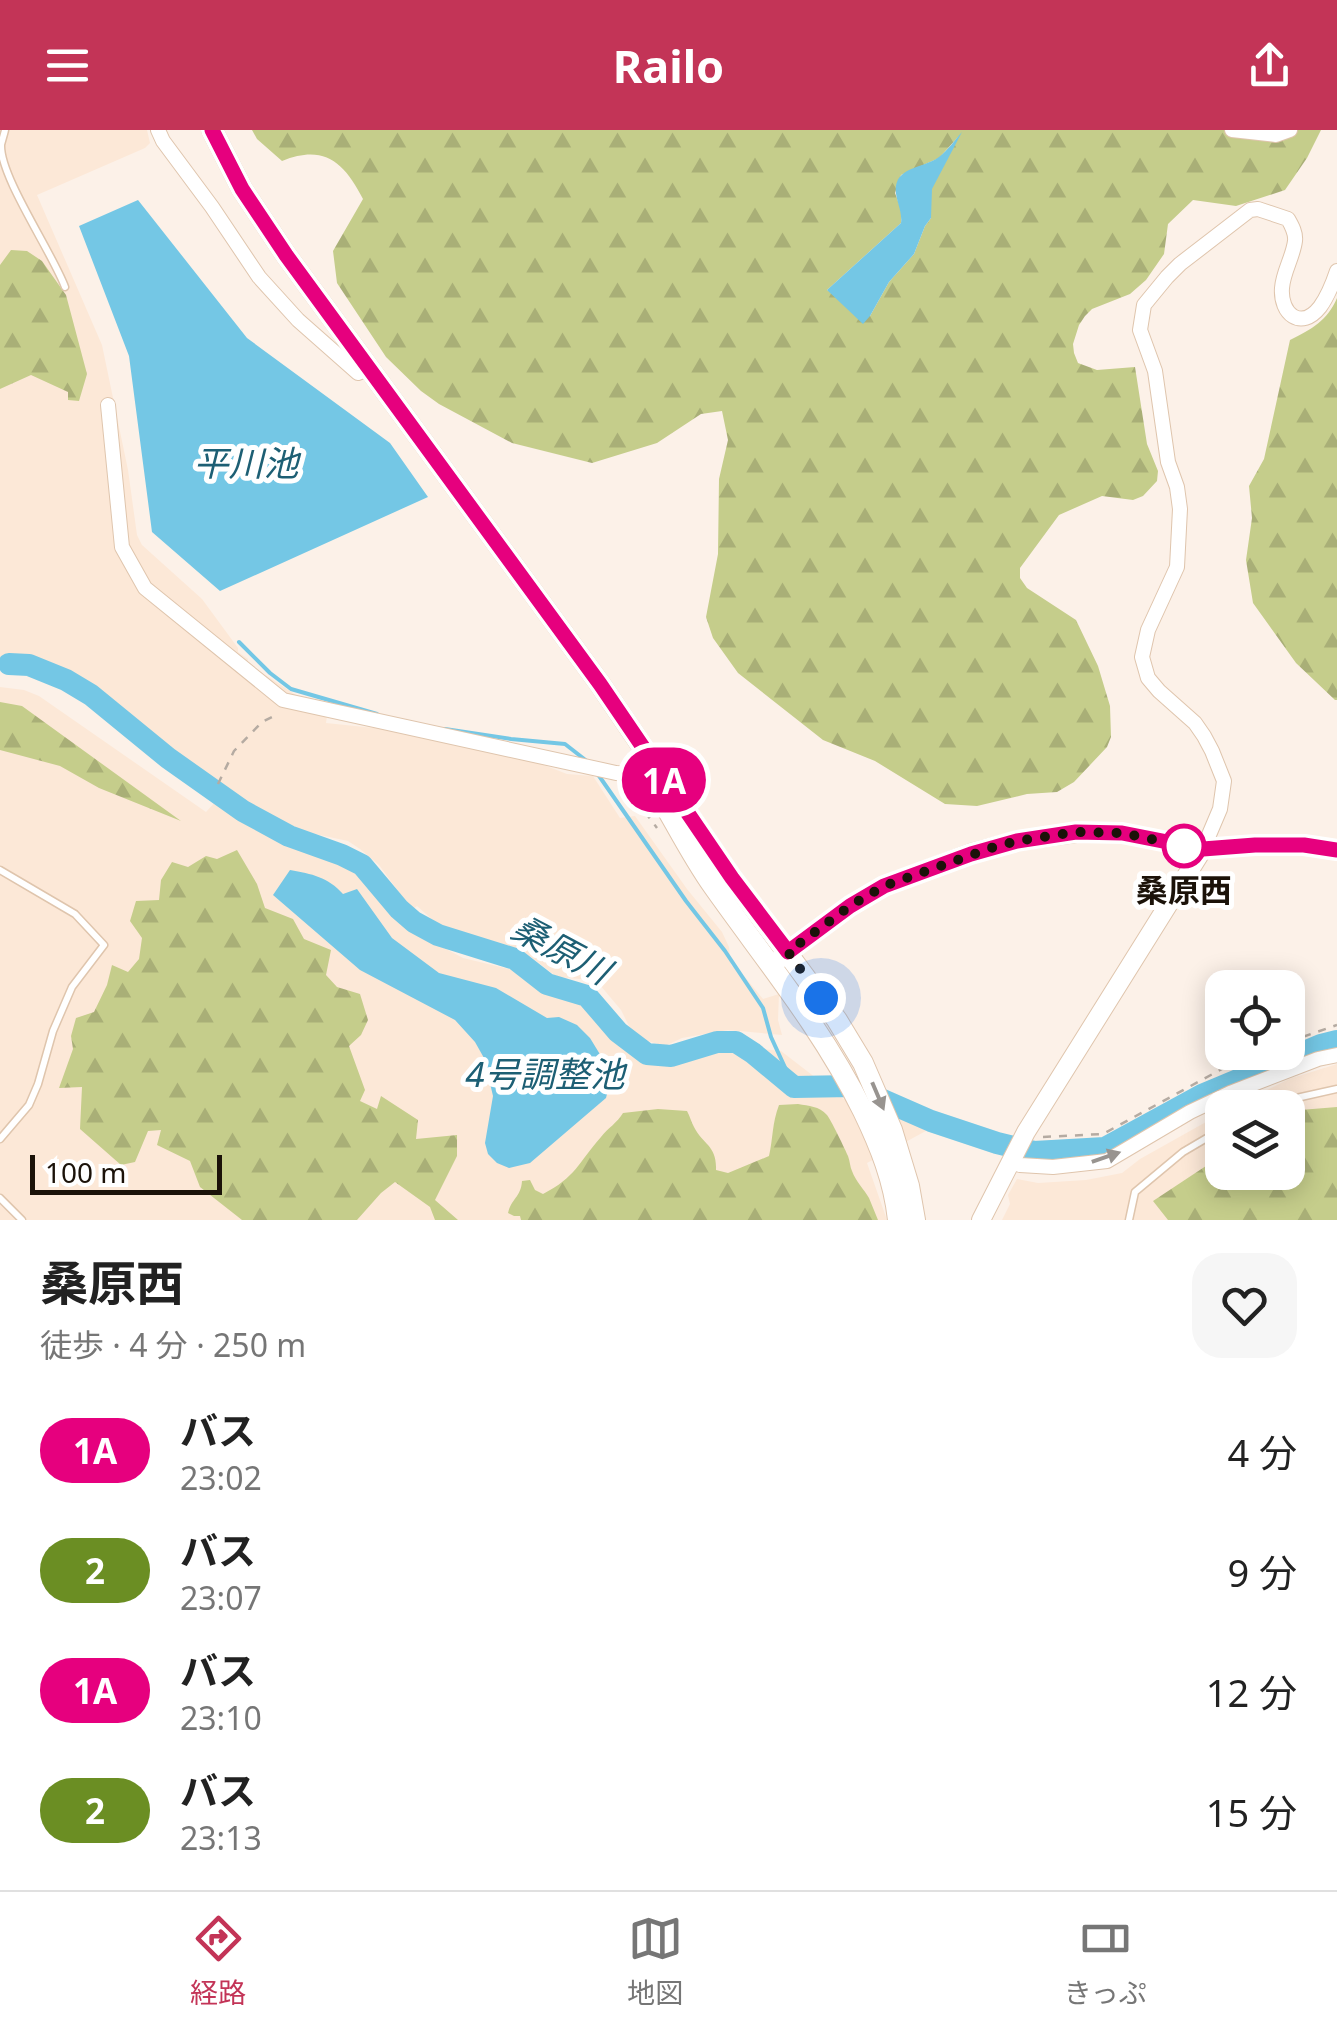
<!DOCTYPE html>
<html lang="ja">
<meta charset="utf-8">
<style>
body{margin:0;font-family:"Noto Sans","Noto Sans JP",sans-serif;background:#f6f6f6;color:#222;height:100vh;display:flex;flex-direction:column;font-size:38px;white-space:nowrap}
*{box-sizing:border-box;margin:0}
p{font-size:32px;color:#767676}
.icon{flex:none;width:55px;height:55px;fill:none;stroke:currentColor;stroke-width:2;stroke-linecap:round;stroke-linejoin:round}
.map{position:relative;height:1090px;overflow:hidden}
.drawer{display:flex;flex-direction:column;background:#fff;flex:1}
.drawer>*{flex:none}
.badge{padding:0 20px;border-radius:32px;font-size:35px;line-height:65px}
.tools{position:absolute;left:1205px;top:840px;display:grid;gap:20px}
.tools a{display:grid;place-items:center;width:100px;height:100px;border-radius:20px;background:#fff;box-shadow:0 5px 25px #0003;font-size:50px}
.scale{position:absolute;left:30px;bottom:25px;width:192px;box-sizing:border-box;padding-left:10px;border:5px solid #1b1209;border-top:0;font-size:28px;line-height:35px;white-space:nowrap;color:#1b1209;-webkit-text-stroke:8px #fff;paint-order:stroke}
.you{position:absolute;width:50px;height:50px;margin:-25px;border:8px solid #fff;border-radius:50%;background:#1a73e8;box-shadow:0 0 0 15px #1a73e833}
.map>.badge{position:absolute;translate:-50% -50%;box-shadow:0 0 0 5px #fff}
.round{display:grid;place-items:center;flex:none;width:105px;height:105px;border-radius:30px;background:#f6f6f6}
.headline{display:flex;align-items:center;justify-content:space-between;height:170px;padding:0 40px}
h1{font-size:48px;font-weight:700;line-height:75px}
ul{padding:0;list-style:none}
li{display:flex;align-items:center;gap:30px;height:120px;padding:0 40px}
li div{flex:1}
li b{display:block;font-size:38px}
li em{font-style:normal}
li .badge{min-width:110px;font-weight:700;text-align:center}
header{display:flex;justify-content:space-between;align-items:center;height:130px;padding:0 40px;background:#c33457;color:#fff;font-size:45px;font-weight:700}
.tab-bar{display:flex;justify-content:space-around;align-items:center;height:140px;border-top:2px solid #e0e0e0;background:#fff;font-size:28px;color:#767676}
.tab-bar a{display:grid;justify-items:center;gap:5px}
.tab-bar .current{color:#c33457}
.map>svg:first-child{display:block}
.built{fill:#fce8d7}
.forest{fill:url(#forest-firs);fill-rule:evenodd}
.water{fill:#74c7e5}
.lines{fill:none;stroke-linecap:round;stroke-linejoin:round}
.stream{stroke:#74c7e5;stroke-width:4}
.river{stroke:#74c7e5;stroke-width:22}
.service-casing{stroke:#dfc5ad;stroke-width:9}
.minor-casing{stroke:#dfc5ad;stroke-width:16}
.tertiary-casing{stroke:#dfc5ad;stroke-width:20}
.secondary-casing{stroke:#dfc5ad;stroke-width:22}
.path{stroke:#b5aba2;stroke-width:2.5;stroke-dasharray:8 8;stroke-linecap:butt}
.service{stroke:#fff;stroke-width:6}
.minor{stroke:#fff;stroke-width:14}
.tertiary{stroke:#fff;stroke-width:18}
.secondary{stroke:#fff;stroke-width:20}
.oneway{fill:#989490}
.line-casing{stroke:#fff;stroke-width:22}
.line{stroke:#e6007e;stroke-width:15}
.walk{stroke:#1b1209;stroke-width:10;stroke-dasharray:0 18}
.stop-dot{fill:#fff;stroke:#e6007e;stroke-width:5}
.labels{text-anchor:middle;stroke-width:10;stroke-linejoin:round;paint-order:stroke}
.stop-label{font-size:32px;font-weight:bold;fill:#1b1209;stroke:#fff}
.water-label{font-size:35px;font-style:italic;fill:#1d5f74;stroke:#fff}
</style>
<header><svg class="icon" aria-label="menu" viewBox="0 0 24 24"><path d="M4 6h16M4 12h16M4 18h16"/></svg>Railo<svg class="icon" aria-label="share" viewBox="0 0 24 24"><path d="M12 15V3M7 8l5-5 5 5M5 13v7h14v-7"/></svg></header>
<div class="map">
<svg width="1337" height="1090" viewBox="0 0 1337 1090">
<defs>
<pattern id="forest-firs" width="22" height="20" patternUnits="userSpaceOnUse" patternTransform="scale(2.5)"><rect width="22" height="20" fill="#c5cd8b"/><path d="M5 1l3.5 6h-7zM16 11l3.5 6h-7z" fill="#a9af77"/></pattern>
</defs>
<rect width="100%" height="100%" fill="#fcf1e8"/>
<g class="built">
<polygon points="0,0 147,0 150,13 145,18 37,65 102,215 128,340 137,405 142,415 202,469 238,518 238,522 248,529 247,533 296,565 328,579 326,593 384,599 421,608 460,614 536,632 567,644 593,646 620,688 635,686 687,759 722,802 729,817 731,835 744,846 763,869 779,864 778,890 782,905 728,900 682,908 665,916 644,910 631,900 621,880 600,855 581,849 557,847 531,827 443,799 417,776 412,780 379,735 360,719 348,711 296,700 276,693 223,660 215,650 145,605 106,576 101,578 45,541 0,532"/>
<polygon points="0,557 24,560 39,566 206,682 216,671 237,684 277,703 331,717 354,727 376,750 401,784 433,812 463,828 513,840 527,846 538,858 550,865 580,868 589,871 624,918 642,930 654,934 666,933 696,920 733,916 781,921 842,968 868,981 935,996 867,1033 887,1090 0,1090"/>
<polygon points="1337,934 1337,1090 1002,1090 1010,1074 1008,1065 1017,1049 1038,1053 1086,1050 1122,1043 1140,1029 1222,983 1222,1042 1288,1042 1288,978 1233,977 1289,949"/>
</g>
<g class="forest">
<path d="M252,0h1069l-14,28 -22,32 -49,16 -43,-6 -25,24 -4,30 -18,26 -16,14 -38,15 -7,7 -6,9 -6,19 1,9 4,10 19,7 38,-3 12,77 11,27 -1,10 -14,15 -10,4 -31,-4 -43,19 -39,53v10l7,10 49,32 22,46 12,40 1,31 -4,10 -33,35 -17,10 -30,2 -50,12 -32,-2 -70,-43 -52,-21 -85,-67 -25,-35 -7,-21 12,-63 1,-75 9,-39 -6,-29 -21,3 -44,29 -65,20 -80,-20 -73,-39 -18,-13 -35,-34 -49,-74 -4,-32 30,-52c-19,-37 -39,-55 -81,-38l-25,-22zM959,6l-28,53v29l-6,8 -11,28 -25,28 -19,34 -43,-26 74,-67 1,-11 -7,-19 6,-18 38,-17z"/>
<polygon points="11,120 27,121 42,131 66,165 87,244 79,271 68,270 68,262 31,245 0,259 0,135"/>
<path d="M1337,168v402h-2l-39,-37 -43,-60 -7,-43 6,-42 -3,-32 15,-27 26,-119c22,-11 37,-19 47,-42z"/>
<polygon points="0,572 22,576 181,691 99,658 60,636 0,620"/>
<polygon points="237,720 257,754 265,778 293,789 304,809 331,820 326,845 337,857 360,864 368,890 361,905 349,916 365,960 360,971 377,979 381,966 418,990 416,1009 457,1005 457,1026 435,1070 458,1090 435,1090 430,1077 395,1052 381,1063 357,1090 242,1090 200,1057 190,1031 157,1015 161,1000 148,1001 135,1032 121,1035 80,999 82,957 59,958 73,919 71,906 76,888 94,882 107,855 112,835 128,842 139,829 142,808 130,791 136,771 159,770 161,750 172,732 188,737 206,726 217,729"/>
<path d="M798,974c11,2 21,2 29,11 3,3 19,36 21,41 2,5 2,11 4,15 4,11 12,18 17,27 3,7 6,15 9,22h-357l-1,-4h-6l-6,-3c3,-14 13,-16 14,-32l8,-1 5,10 8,4c33,-17 35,-31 58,-57 7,-9 16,-14 22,-24l35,-4 29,2c3,5 4,11 7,16 9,18 23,18 22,43l12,3 41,-17c4,-17 3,-33 10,-51z"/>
<polygon points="1337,977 1337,1090 1168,1090 1153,1071 1218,1028 1222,1019 1222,1042 1288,1042 1288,981"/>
</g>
<g class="water">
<path d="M962,2l-30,57 -1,29 -6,8 -11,28 -25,28 -19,34 -7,8 -36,-34 74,-67c2,-14 -9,-28 -4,-41 5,-15 31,-16 42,-25 9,-7 16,-17 23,-25z"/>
<polygon points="138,70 247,208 390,313 428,367 220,461 152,402 129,226 79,96"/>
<path d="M290,740c22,4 38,7 53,24l14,-5 35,49 47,35 57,15 51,30 12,-1 18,8 13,13 22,36 -6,24 -76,65 -21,5 -12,-5 -9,-9 -3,-11 8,-47 -9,-38 -9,-16 -20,-22 -95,-50 -87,-75z"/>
</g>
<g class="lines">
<g class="stream">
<polyline points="239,512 270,543 291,559 377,584"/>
<polyline points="445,599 511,609 565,614 588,632"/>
<polyline points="597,643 686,771 725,821 763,878 771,907 794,957"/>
</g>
<polyline class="river" points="9,534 29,535 66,550 91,565 168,628 243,681 289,706 342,725 362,735 399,779 414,792 438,805 515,829 547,854 587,866 618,902 647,924 671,926 717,912 736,912 753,923 794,957 851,956 931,991 997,1013 1034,1022 1105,1018 1202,965 1321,915 1337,911"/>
<defs>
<g id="service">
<path d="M5,0c0,1 -4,14 -4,15 -1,32 51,107 64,142"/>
<polyline points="0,740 75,784 104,815 72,857 53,901 38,954 29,975 0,1009"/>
<polyline points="1272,978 1292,969 1337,959"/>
<polyline points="0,1068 22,1090"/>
<polyline points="1129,1090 1135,1062 1183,1022 1222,999"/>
</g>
<g id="minor">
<polyline points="158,0 163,11 212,77 259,147 298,190 358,243 368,239"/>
<polyline points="1232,0 1276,5 1290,0"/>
<polyline points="108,275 122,417 145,458 283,570 616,643 634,644 657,640"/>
<path d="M1203,719l17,-40 4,-28 -12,-30 -8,-15 -9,-13 -36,-32 -11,-13 -6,-21 6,-27 29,-63 3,-58 -3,-22 -9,-25 -13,-91 -15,-41 4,-25 23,-28 13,-13 70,-54 8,-1 30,10c4,7 8,14 7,22 -2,16 -12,31 -13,47 -2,26 19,43 38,19 8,-11 13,-24 17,-36"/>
<polyline points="1011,1032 1020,1035 1053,1037 1107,1031 1190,982 1230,963 1318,929 1337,925"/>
</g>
<g id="tertiary">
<polyline points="777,831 850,776 884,756 971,723 1017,711 1076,703 1122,703 1203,719 1255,715 1304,715 1337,720"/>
<polyline points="981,1090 1026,1002 1203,719"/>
</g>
<g id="secondary">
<polyline points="212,0 242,59 286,125 600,554 732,749 837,890 863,933 892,1000 909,1056 915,1090"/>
<path d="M654,657c20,33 37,68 59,99 53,75 109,142 150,225 17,35 31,70 35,109"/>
</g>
</defs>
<use href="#service" class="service-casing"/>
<use href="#minor" class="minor-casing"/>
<use href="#tertiary" class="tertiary-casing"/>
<use href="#secondary" class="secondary-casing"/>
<g class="path">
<polyline points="218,654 234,621 262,592 278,584"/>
<polyline points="626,656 657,698"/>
<polyline points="1288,912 1337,895"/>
<polyline points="1043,1007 1103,1004 1240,929 1259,922"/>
</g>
<use href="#service" class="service"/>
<use href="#minor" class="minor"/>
<use href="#tertiary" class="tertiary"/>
<use href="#secondary" class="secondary"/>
</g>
<defs><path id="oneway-solid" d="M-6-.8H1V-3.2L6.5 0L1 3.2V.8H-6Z" transform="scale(2.5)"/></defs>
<g class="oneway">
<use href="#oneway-solid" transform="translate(878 966) rotate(67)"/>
<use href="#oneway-solid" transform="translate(1106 1027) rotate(-19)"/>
</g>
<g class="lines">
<defs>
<polyline id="line" points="212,0 242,59 286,125 600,554 732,748 788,822 850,776 884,756 971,724 1017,711 1076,702 1122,703 1203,719 1255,715 1304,715 1337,720"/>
</defs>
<use href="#line" class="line-casing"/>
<use href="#line" class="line"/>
<polyline class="walk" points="821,868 788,822 850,776 884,756 994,717 1017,711 1076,702 1122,703 1184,716"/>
</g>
<circle class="stop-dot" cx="1184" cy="716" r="20"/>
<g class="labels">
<g class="stop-label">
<text x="1184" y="772">桑原西</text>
</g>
<g class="water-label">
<text x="246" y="346">平川池</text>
<text transform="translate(561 820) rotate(28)" y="12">桑原川</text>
<text x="545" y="957">4号調整池</text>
</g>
</g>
</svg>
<div class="tools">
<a><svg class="icon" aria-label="locate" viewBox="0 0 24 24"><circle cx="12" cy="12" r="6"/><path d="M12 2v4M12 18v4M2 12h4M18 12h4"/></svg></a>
<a><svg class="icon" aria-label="layers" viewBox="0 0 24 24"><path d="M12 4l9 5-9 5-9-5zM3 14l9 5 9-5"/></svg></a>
</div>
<div class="scale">100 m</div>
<div class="you" style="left:821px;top:868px"></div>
<b class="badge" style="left:664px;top:650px;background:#e6007e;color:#fff">1A</b>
</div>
<section class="drawer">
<div class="headline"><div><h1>桑原西</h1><p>徒歩 · 4 分 · 250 m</p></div><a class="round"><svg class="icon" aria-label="heart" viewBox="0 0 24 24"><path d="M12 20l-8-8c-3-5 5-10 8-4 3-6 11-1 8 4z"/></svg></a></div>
<ul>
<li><span class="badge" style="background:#e6007e;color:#fff">1A</span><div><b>バス</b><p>23:02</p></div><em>4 分</em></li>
<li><span class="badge" style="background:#6b8e23;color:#fff">2</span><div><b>バス</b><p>23:07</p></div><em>9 分</em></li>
<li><span class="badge" style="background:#e6007e;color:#fff">1A</span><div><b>バス</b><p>23:10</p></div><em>12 分</em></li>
<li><span class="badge" style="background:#6b8e23;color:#fff">2</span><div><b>バス</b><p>23:13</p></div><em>15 分</em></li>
</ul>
</section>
<nav class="tab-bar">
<a class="current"><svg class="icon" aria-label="directions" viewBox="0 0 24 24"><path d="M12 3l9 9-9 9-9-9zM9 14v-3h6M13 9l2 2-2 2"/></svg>経路</a>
<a><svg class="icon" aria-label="map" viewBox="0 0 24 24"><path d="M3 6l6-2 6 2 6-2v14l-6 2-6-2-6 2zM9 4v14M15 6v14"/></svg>地図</a>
<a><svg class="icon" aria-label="tickets" viewBox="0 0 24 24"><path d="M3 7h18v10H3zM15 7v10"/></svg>きっぷ</a>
</nav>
